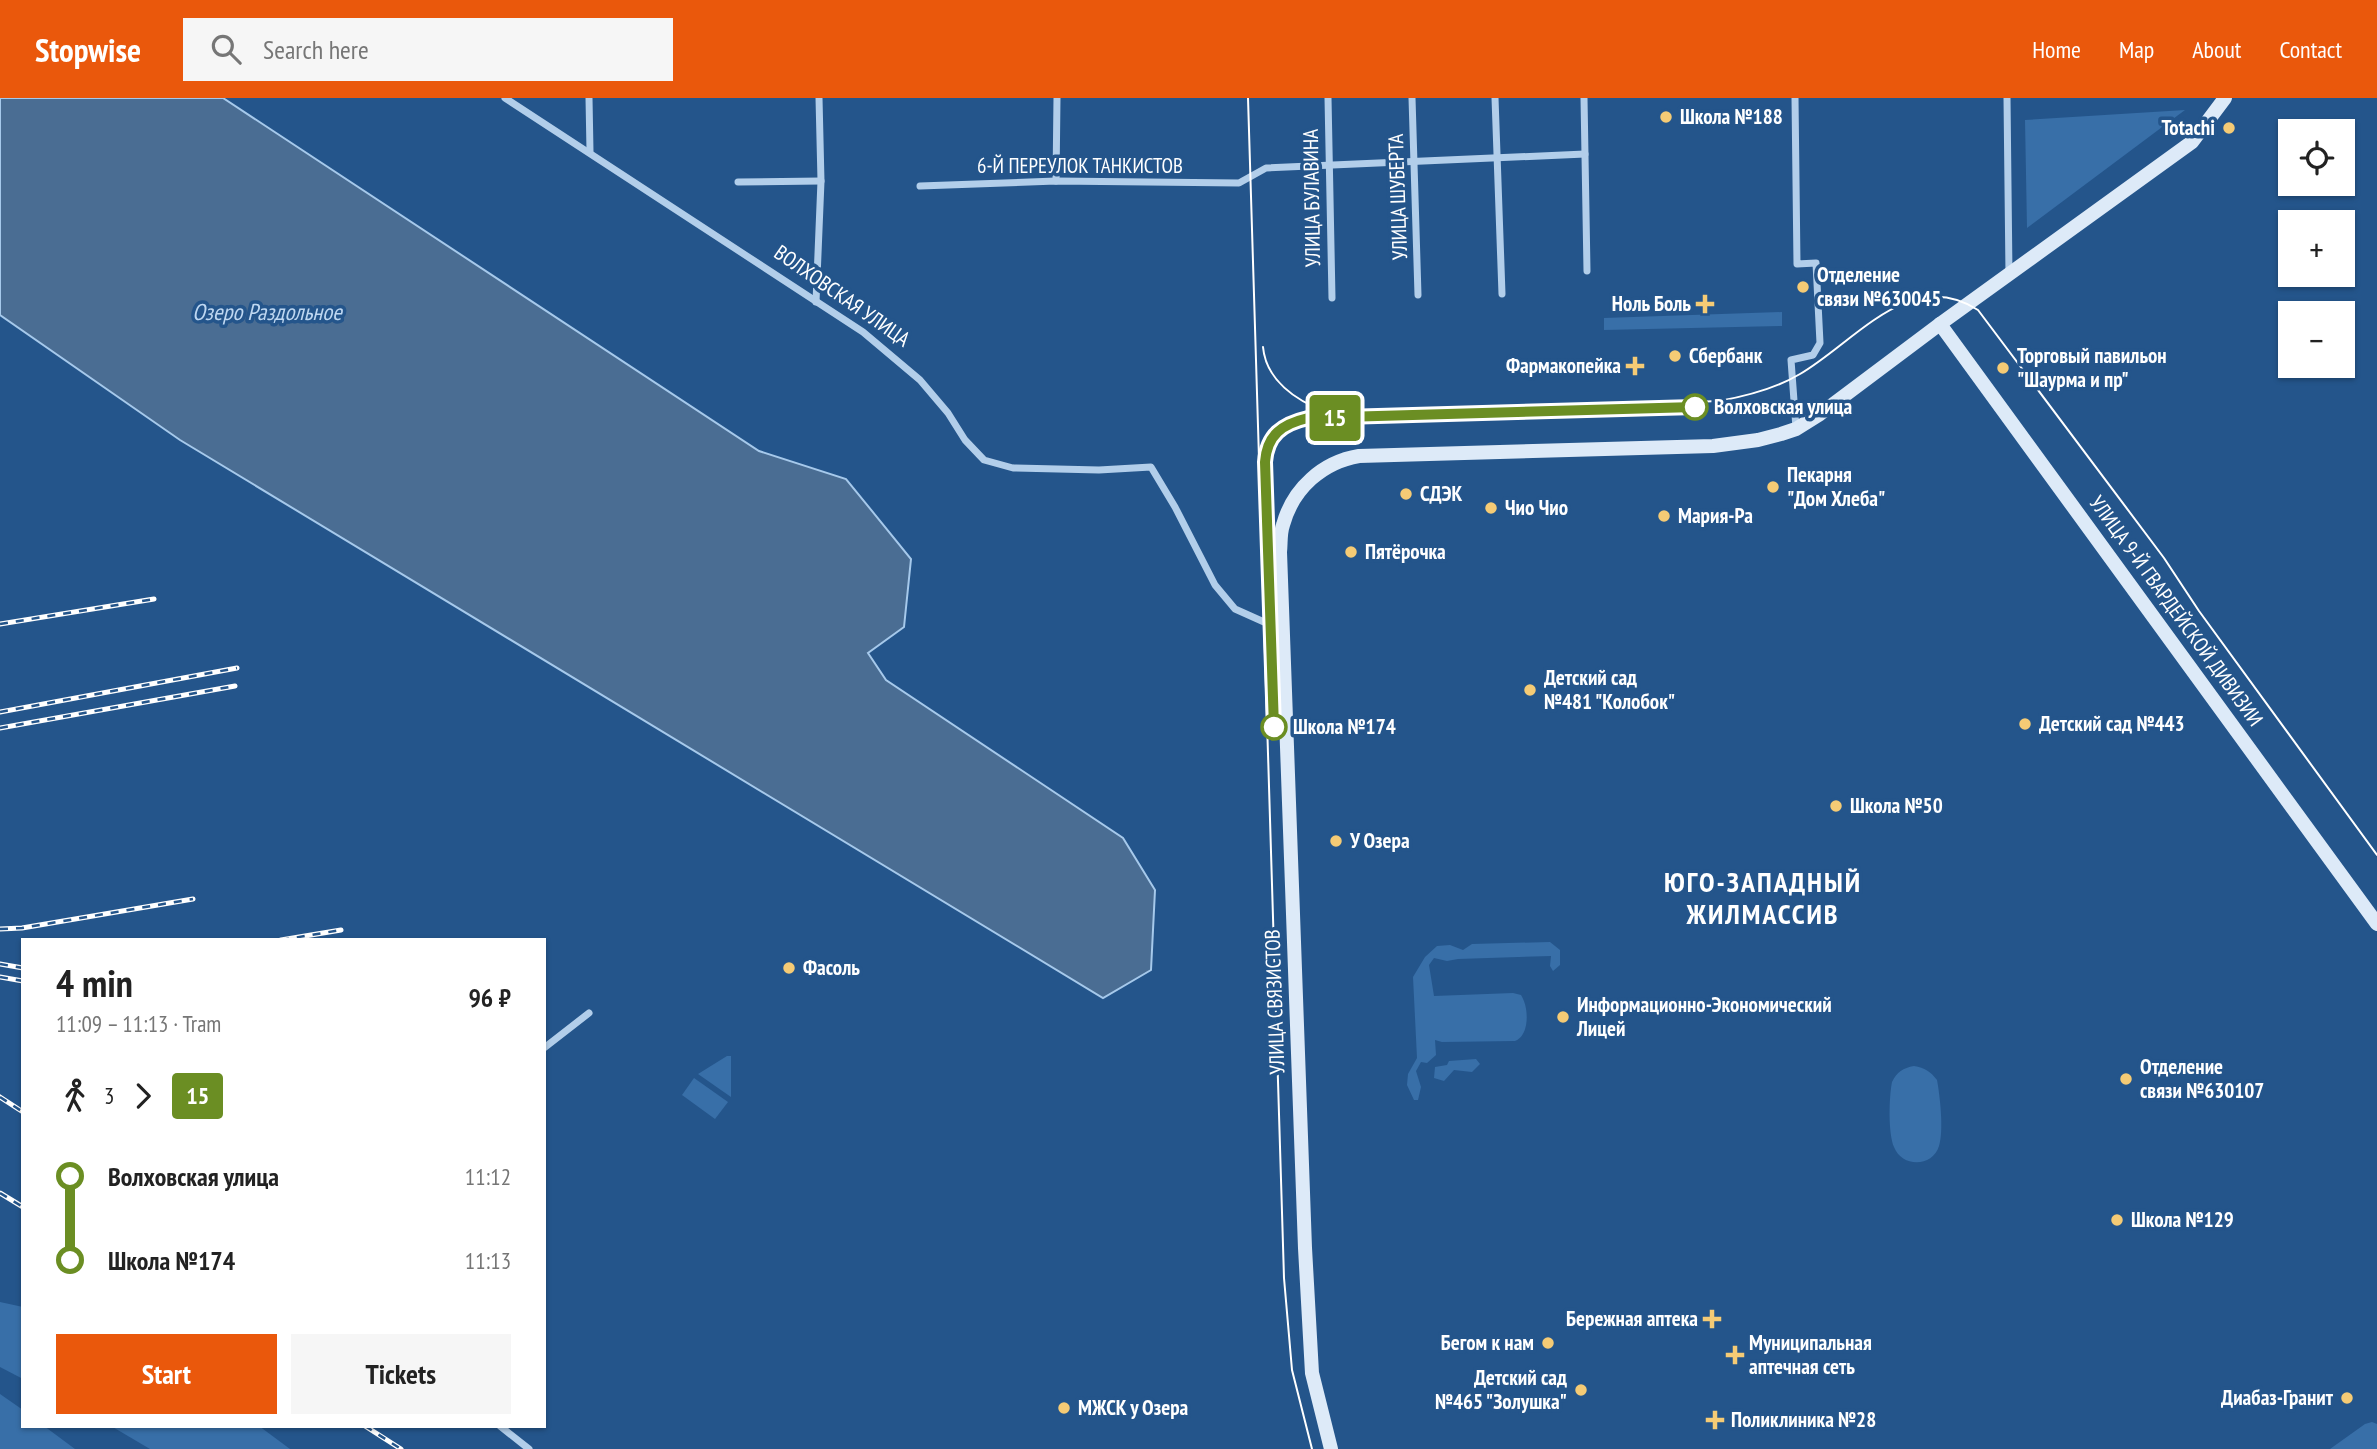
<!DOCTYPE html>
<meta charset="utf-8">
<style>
body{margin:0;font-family:"PT Sans Narrow",sans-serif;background:#f6f6f6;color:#222;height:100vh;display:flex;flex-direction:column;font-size:26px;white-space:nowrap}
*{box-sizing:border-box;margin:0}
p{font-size:23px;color:#767676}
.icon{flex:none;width:38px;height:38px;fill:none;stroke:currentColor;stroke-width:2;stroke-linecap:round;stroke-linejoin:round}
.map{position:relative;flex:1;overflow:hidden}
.side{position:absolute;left:21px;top:840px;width:525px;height:490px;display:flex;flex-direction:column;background:#fff;border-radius:0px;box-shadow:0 2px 5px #0004}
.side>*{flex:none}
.badge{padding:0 14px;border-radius:5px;font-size:24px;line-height:46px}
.fabs{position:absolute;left:2278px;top:21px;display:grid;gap:14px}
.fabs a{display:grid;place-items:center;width:77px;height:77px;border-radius:0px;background:#fff;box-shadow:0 2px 5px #0004;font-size:35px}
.map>.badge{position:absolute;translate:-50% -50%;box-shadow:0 0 0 4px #fff}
.legs{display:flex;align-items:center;gap:10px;height:77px;padding:0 35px;font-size:23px}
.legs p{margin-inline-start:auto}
.overview{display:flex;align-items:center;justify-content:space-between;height:119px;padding:0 35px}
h1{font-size:38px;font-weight:700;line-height:52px}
.button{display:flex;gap:14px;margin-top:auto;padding:14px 35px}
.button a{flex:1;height:80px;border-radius:0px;background:#ea580c;color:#fff;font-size:28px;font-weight:700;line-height:80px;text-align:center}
.button a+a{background:#f6f6f6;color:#222}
ul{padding:0 35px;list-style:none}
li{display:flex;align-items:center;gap:24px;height:84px;font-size:26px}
li i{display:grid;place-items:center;width:10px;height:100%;margin:0 9px;background:currentColor}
li i::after{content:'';width:18px;height:18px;margin:-9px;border:5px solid;border-radius:50%;background:#fff}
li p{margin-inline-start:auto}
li:first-child i{background:linear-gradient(#0000 50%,currentColor 0)}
li:last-child i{background:linear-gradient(currentColor 50%,#0000 0)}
header{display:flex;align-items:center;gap:42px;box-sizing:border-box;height:98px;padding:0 35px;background:#ea580c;color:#fff}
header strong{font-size:33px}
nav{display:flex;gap:38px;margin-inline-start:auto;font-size:24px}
.search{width:490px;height:63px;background:#f6f6f6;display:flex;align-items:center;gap:18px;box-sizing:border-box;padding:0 24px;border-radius:0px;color:#767676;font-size:26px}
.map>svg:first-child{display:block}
.green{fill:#386fa8}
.water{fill:#4a6d93;stroke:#a6c9eb;stroke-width:2}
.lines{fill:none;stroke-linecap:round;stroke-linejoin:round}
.street{stroke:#b2ceea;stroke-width:7}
.secondary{stroke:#ddeaf8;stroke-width:14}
.tram{stroke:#fff;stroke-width:2}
.rail-casing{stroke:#fff;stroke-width:5}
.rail{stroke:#24558b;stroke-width:2.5;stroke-dasharray:8;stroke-linecap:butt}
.line-1-casing{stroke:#fff;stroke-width:16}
.line-1{stroke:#6b8e23;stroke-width:10}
.poi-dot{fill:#f5cb75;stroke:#24558b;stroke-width:2.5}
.stop-1-dot{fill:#fff;stroke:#6b8e23;stroke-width:3.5}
.labels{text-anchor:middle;stroke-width:7;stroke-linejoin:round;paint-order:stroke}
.poi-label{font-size:21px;font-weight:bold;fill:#fff;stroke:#24558b;text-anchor:start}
.street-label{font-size:21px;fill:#fff;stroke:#24558b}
.stop-label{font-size:21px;font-weight:bold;fill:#fff;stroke:#24558b;text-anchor:start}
.water-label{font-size:23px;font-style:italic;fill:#bed7f1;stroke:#24558b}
.district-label{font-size:28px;font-weight:bold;letter-spacing:2px;fill:#fff;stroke:#24558b}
</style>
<header>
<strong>Stopwise</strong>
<div class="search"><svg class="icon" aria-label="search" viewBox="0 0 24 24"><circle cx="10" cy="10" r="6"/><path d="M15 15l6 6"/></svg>Search here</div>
<nav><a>Home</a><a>Map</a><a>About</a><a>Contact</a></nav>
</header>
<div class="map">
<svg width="2377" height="1351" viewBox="0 0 2377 1351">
<rect width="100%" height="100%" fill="#24558b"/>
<g class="green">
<polygon points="2185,12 2027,130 2025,22"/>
<polygon points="1782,214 1782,228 1604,232 1604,220"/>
<path d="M1550,844l10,8v15l-7,6 -3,-5 1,-10 -93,3 -11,2 -13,-3 -5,7 5,31 79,-3 8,2c8,12 9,40 -6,46l-73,1 -7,-2 1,15 -9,8 -6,-1 -5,9 5,16 -3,13h-4l-7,-15 1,-11 9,-16 -4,-81 12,-20 12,-11 13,-1 13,5 9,-6z"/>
<polygon points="727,958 731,958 731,999 698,976"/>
<polygon points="1476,961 1480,966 1472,974 1454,972 1444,983 1434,980 1435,969 1447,967 1449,963"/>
<path d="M1914,968c11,2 16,5 23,14 3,16 7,51 2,66 -6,21 -37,22 -45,1 -6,-14 -5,-50 -2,-65 5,-10 11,-14 22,-16z"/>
<polygon points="694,980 728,1004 715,1021 682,997"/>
<polygon points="0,1204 23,1209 23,1281 0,1269"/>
<polygon points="0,1296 23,1312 23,1328 44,1328 75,1351 0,1351"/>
<polygon points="2372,1324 2377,1326 2377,1351 2330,1351 2365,1326"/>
<polygon points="111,1328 259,1328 290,1351 150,1351"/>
</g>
<polygon class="water" points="0,0 223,0 759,353 846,381 911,461 904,529 868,555 886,582 1123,740 1155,792 1151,872 1103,900 180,342 0,217"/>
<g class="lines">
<g class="street">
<polyline points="505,0 863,234 920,282 948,315 965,342 984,362 1013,370 1099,372 1151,369 1175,409 1215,487 1235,511 1264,524 1282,524"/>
<polyline points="589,0 590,53"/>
<polyline points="1328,0 1332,200"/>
<polyline points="1412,0 1418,197"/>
<polyline points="1495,0 1502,196"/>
<polyline points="1584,0 1587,173"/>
<polyline points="1795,0 1797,166 1816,165 1820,245 1813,257 1791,262 1796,330"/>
<polyline points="2007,0 2009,177"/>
<polyline points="1056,83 1057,0"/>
<polyline points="738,84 821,83"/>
<polyline points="920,88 1056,83 1239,85 1266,70 1585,56"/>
<polyline points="816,204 821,83 819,0"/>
<polyline points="544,950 589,915"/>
<polyline points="500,1328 529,1351"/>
</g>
<g class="secondary">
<polyline points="1940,226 2377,826"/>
<path d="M1331,1351l-19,-76 -7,-125 -25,-696c1,-9 0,-19 3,-27 10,-37 40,-63 76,-69l354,-10 45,-6 23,-6 15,-5 24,-15 120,-90 252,-182 33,-44"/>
</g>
<g class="tram">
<polyline points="1248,0 1284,1180 1292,1272 1312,1351"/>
<path d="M1263,249c3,33 33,54 62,64"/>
<path d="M1259,364c2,-26 15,-37 38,-46l422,-15c28,-5 56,-12 81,-27 55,-32 110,-108 178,-64l186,248 35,53 178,244"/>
</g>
<defs>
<g id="rail">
<polyline points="0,526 154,501"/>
<polyline points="0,614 237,570"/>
<polyline points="0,630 235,588"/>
<polyline points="0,831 22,830 193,801"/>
<polyline points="281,842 341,832"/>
<polyline points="0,866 23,870"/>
<polyline points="0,879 23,883"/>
<polyline points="0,999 23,1014"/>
<polyline points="0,1095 23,1109"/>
<polyline points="365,1328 401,1351"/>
</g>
</defs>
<use href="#rail" class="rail-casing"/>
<use href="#rail" class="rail"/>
</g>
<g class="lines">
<defs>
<path id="line-1" d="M1274,629l-9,-265c2,-27 17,-38 43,-44l387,-11"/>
</defs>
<use href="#line-1" class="line-1-casing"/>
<use href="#line-1" class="line-1"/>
</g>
<g class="poi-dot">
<circle cx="1666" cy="19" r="7"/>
<circle cx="2229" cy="30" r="7"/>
<circle cx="1803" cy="189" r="7"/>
<path d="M1701.5 195.5h7v7h7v7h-7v7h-7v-7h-7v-7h7z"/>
<circle cx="1675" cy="258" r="7"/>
<path d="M1631.5 257.5h7v7h7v7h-7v7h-7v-7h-7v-7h7z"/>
<circle cx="2003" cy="270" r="7"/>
<circle cx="1773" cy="389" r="7"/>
<circle cx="1406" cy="396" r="7"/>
<circle cx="1491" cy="410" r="7"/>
<circle cx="1664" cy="418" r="7"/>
<circle cx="1351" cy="454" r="7"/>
<circle cx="1530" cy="592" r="7"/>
<circle cx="2025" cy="626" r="7"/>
<circle cx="1836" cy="708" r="7"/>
<circle cx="1336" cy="743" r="7"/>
<circle cx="789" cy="870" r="7"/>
<circle cx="1563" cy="919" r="7"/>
<circle cx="2126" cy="981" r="7"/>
<circle cx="2117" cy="1122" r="7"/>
<path d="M1708.5 1210.5h7v7h7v7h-7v7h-7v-7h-7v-7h7z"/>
<circle cx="1548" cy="1245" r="7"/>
<path d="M1731.5 1246.5h7v7h7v7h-7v7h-7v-7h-7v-7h7z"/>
<circle cx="1581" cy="1292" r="7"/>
<circle cx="2347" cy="1300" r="7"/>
<circle cx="1064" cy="1310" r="7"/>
<path d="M1711.5 1311.5h7v7h7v7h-7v7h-7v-7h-7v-7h7z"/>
</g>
<g class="stop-1-dot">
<circle cx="1695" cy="309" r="12"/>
<circle cx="1274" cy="629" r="12"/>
</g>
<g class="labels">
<g class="poi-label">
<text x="1680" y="26">Школа №188</text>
<text x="2215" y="37" text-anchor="end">Totachi</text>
<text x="1817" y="184">Отделение<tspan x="1817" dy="24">связи №630045</tspan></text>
<text x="1691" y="213" text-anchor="end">Ноль Боль</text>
<text x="1689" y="265">Сбербанк</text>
<text x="2017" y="265">Торговый павильон<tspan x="2017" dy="24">"Шаурма и пр"</tspan></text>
<text x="1621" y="275" text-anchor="end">Фармакопейка</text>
<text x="1787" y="384">Пекарня<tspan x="1787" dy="24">"Дом Хлеба"</tspan></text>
<text x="1420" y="403">СДЭК</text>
<text x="1505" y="417">Чио Чио</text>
<text x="1678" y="425">Мария-Ра</text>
<text x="1365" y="461">Пятёрочка</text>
<text x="1544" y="587">Детский сад<tspan x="1544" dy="24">№481 "Колобок"</tspan></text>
<text x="2039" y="633">Детский сад №443</text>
<text x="1850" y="715">Школа №50</text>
<text x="1350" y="750">У Озера</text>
<text x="803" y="877">Фасоль</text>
<text x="1577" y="914">Информационно-Экономический<tspan x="1577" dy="24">Лицей</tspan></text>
<text x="2140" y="976">Отделение<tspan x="2140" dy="24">связи №630107</tspan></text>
<text x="2131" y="1129">Школа №129</text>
<text x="1698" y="1228" text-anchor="end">Бережная аптека</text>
<text x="1534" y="1252" text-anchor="end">Бегом к нам</text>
<text x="1749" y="1252">Муниципальная<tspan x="1749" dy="24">аптечная сеть</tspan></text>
<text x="1567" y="1287" text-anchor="end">Детский сад<tspan x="1567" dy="24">№465 "Золушка"</tspan></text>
<text x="2333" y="1307" text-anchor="end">Диабаз-Гранит</text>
<text x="1078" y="1317">МЖСК у Озера</text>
<text x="1731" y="1329">Поликлиника №28</text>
</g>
<g class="street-label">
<text x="1080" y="75">6-Й ПЕРЕУЛОК ТАНКИСТОВ</text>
<text transform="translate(1398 99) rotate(-92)" y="7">УЛИЦА ШУБЕРТА</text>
<text transform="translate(1312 100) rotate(-91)" y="7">УЛИЦА БУЛАВИНА</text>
<text transform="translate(842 198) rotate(35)" y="7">ВОЛХОВСКАЯ УЛИЦА</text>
<text transform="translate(2176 513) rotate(54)" y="7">УЛИЦА 9-Й ГВАРДЕЙСКОЙ ДИВИЗИИ</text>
<text transform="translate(1275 904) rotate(-92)" y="7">УЛИЦА СВЯЗИСТОВ</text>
</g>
<g class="stop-label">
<text x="1714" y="316">Волховская улица</text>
<text x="1293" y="636">Школа №174</text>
</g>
<g class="water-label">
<text x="267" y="222">Озеро Раздольное</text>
</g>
<g class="district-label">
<text x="1763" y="794">ЮГО-ЗАПАДНЫЙ<tspan x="1763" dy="32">ЖИЛМАССИВ</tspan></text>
</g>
</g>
</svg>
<div class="fabs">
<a><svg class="icon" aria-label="locate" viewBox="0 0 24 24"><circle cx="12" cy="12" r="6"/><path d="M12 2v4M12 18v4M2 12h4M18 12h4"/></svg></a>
<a>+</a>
<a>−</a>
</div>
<b class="badge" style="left:1335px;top:320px;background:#6b8e23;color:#fff">15</b>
<section class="side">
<div class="overview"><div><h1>4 min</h1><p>11:09 – 11:13 · Tram</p></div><b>96 ₽</b></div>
<div class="legs"><svg class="icon" aria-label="walk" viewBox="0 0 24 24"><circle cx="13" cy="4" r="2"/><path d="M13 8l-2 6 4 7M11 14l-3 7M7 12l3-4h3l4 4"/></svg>3<svg class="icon" aria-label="forward" viewBox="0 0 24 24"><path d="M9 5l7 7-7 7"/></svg><b class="badge" style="background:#6b8e23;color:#fff">15</b></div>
<ul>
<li><i style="color:#6b8e23"></i><b>Волховская улица</b><p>11:12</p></li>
<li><i style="color:#6b8e23"></i><b>Школа №174</b><p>11:13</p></li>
</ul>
<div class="button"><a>Start</a><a>Tickets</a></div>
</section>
</div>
